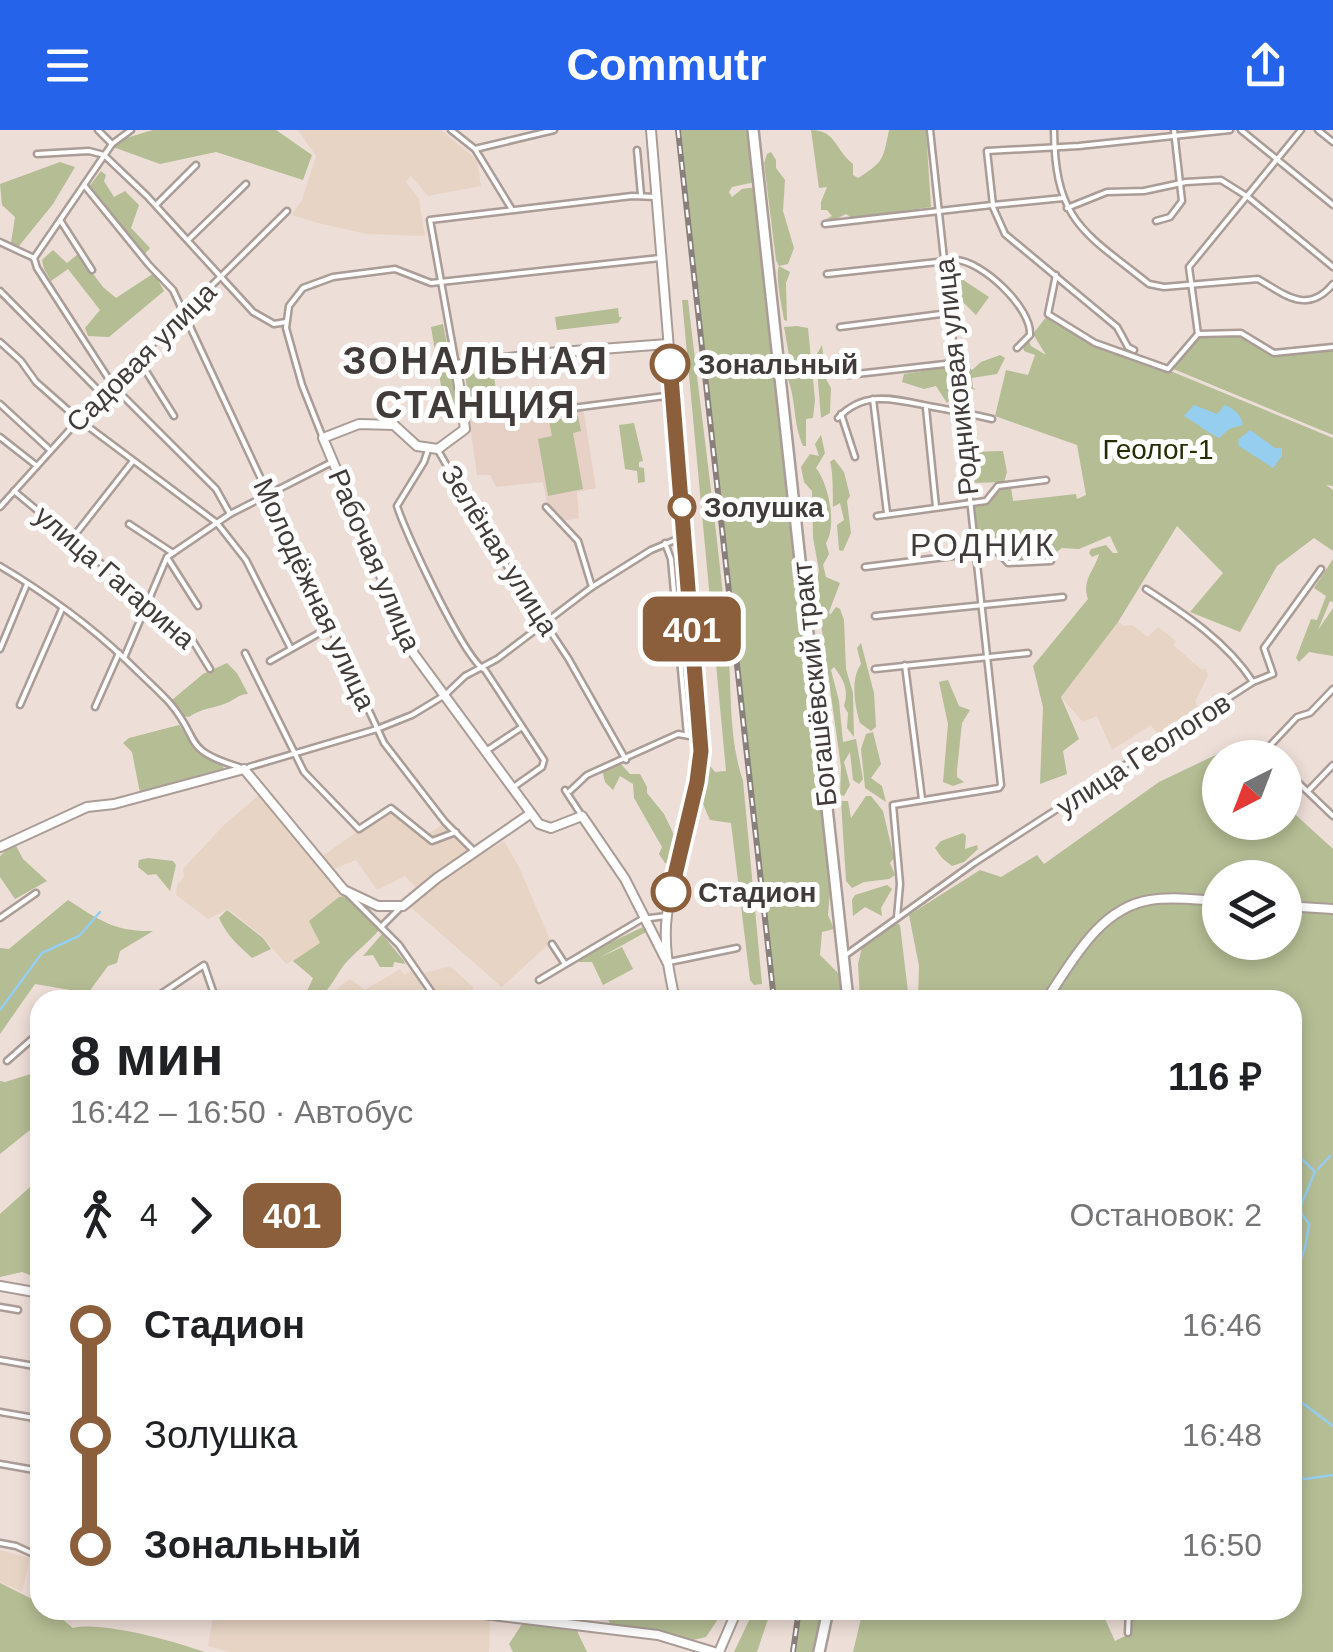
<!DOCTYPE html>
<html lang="ru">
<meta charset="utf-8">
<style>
body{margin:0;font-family:Helvetica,sans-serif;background:#f2f2f2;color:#202124;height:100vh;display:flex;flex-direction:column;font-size:38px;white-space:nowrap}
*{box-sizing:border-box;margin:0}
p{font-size:32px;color:#757577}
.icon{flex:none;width:55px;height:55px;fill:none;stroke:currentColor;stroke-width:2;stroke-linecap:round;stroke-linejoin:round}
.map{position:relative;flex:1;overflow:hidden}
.side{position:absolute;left:30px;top:860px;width:1272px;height:630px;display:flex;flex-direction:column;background:#fff;border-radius:30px;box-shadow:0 5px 15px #0003}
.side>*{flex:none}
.badge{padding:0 20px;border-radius:15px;font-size:35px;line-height:65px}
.needle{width:65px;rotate:222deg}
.fabs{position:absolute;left:1202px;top:610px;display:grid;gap:20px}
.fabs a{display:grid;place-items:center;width:100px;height:100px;border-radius:50%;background:#fff;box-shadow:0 5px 15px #0003;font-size:50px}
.map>.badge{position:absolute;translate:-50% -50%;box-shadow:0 0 0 5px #fff}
.legs{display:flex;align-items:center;gap:15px;height:110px;padding:0 40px;font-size:32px}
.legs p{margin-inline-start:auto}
.head{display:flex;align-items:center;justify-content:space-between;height:170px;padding:0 40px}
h1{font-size:55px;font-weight:600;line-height:75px}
ul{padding:0 40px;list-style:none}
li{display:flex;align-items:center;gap:35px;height:110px;font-size:38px}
li i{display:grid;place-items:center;width:15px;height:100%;margin:0 12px;background:currentColor}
li i::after{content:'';width:25px;height:25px;margin:-12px;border:8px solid;border-radius:50%;background:#fff}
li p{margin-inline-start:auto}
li:first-child i{background:linear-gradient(#0000 50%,currentColor 0)}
li:last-child i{background:linear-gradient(currentColor 50%,#0000 0)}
header{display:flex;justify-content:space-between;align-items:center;height:130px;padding:0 40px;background:#2563eb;color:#fff;font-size:45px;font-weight:600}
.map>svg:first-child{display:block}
.built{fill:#e7d0c6}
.industrial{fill:#e7d4c4}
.green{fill:#b4bd94;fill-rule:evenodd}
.water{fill:#96cef0}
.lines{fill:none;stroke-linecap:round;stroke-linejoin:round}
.stream{stroke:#96cef0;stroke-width:2.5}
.street-casing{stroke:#aa9c96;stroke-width:9}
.secondary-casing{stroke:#aa9c96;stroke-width:12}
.primary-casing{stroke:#aa9c96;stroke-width:14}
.street{stroke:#fff;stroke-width:4}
.secondary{stroke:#fff;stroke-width:8}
.primary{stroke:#fff;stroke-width:9}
.rail-casing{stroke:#897f7b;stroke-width:6}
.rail{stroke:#fff;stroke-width:2.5;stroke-dasharray:8;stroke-linecap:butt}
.line-1-casing{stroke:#fff;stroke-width:22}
.line-1{stroke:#8b5e3c;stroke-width:15}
.stop-1-dot{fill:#fff;stroke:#8b5e3c;stroke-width:5}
.labels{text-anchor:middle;stroke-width:10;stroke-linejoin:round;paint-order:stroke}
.street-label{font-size:28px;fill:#413b39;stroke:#fff}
.stop-label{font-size:28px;font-weight:bold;fill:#413b39;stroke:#fff;text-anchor:start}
.park-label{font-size:28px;fill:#272d02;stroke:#fff}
.quarter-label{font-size:32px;letter-spacing:2.5px;fill:#413b39;stroke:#fff}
.district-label{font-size:38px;font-weight:bold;letter-spacing:2.5px;fill:#413b39;stroke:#fff}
</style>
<header><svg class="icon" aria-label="menu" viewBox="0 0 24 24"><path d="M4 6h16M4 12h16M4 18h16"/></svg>Commutr<svg class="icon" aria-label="share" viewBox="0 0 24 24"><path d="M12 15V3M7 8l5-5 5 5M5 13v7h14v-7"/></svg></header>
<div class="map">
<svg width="1333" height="1522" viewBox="0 0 1333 1522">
<rect width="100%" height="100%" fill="#eeded8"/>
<polygon class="built" points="583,277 596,358 577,362 579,388 563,391 547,374 543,352 496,357 490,345 477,345 469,289 517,283 528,286"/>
<g class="industrial">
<polygon points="298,0 441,0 477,30 481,56 428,66 411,46 406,52 419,69 425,106 367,104 318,93 292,85 302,70 316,26"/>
<polygon points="1118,492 1125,496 1132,495 1148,507 1158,497 1176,511 1173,515 1202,540 1205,538 1208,545 1195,572 1201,583 1161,609 1151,595 1112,620 1097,586 1083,592 1061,567"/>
<polygon points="259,665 344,765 311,792 322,815 286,834 263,807 228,779 208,789 176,765 177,755 184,747 183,739 223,696"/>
<polygon points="393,676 428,704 444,693 473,723 418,760 405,746 377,760 356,730 331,740 320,728"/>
<polygon points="504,711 519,737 551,812 502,857 409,776 441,750"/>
<polygon points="450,836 474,858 461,870 440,870 424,843"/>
<polygon points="400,839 404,845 412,840 429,870 324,869 350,849 365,860"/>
<polygon points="0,1420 30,1428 22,1462 0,1452"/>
<polygon points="214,1480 432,1480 490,1487 489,1522 231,1522 208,1516"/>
</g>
<g class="green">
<polygon points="153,0 276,0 312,25 303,50 216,22 160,34 113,17 119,10"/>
<polygon points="681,0 748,0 755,52 732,57 729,62 732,67 742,59 756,57 831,750 828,785 834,799 822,802 820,825 839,844 845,870 776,870"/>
<path d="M811,0c25,0 24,20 42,34v11l5,3c26,-16 25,-19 31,-48h37l5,77 -79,11 -6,-4 -12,6 -8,-1 6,-3 -5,-6h-6v-8l6,-15 -8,1z"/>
<path d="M771,22l5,8v8l9,12 -2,31 11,37 -6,16 -9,2 11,6 -4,11 1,38 -3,-1c-2,-14 -9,-43 -5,-54l-3,-6 -12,-97 3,-9z"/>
<polygon points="60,32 75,37 53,74 19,116 11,113 15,87 2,75 0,54"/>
<polygon points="101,41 106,45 104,51 114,67 125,61 139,75 131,98 150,118 144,125 88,58"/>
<polygon points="53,120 67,133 78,124 103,157 116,168 154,143 164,161 109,207 88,206 85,198 100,180 68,139 51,151 44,139 42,130"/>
<polygon points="945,138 989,167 976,185 963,172 952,168 953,202"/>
<path d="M682,170h6c13,114 29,229 40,344 4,46 0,93 15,137l19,203 -8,1 -4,-5 -19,-157 -21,-3c-10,-23 -13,-26 -4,-52l5,-1 4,5 11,-1z"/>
<polygon points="618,178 619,187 622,187 618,193 557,200 555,187"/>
<path d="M1046,187l48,27 74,26 165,68v48l-7,-1 7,5v61l-19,-13 -37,28 -37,66 -50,-20 33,-39 -46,-47 -59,96 -57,75 18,42 -16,12 4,23 -27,10 3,-77 -10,-41 55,-67c-7,-19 7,-29 11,-45l-7,3 -3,-4 2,-4 15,-4 7,8h5l-8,-17 -31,13 -17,-1 -16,12 -9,-6 -4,3 1,4 -11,2 -17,-5 -2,-12 -7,-4 -6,9h-13l-5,-47 17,-4 6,-13 19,-3 -4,3 2,14 63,-7 1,5 9,-4 -9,-50 -82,-29 11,-46 22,5 7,-20 -11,-4 -1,-5 5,-7 3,7 15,9 -13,-21z"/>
<polygon points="443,194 459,273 445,279 431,197"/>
<path d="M797,196l11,2 7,72 -2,18 -7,1v27h-3c-11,-26 -6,-45 -16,-69l5,-8 11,3 1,-9 -14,-2 -6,-34z"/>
<polygon points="1241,204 1274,224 1333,219 1333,305 1171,238 1201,206"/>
<polygon points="822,215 826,249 831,258 830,283 821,288 816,226"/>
<polygon points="1000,225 1005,228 997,244 972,248 973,258 977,260 961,256 963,234 972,240 981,232"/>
<polygon points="948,237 953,266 947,273 936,256 924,259 902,252 904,244"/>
<polygon points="493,241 497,266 469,270 465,245"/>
<polygon points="578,286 581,301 573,303 583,359 548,366 538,309 552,306 549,291"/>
<polygon points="634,293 643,331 639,332 639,337 644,338 645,352 638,353 637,341 625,339 619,295"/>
<path d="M821,305l4,18 -9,15c13,17 21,57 10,75l3,11 -6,11 3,12 14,6 -11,29 1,3 6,-8 4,2 4,11 2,49 7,24 1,44 -7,-9 1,-15 -4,-7c5,-16 0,-26 -10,-39l-3,3 8,31 4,41 13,-3 7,40 -4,5 -6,-4 -3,-28 -6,10 6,23 -6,11 -4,-1 1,-28 -25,-179 3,-18 -6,-32 -1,-47 -8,-9 -3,-15 9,-13 9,2 -4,-12z"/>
<polygon points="1003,321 1007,342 1004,352 971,353 968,322"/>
<path d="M834,329l10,13 6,24 -3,5 4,32 -8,18 -4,-1 -2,-25 7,-5 -4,-17 -7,4c0,-10 0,-38 -3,-45z"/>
<polygon points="1333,429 1333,472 1330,471 1318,500 1333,478 1333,526 1309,522 1299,532 1296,528 1311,489 1317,490 1326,466 1314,458"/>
<path d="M861,513l13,50 2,34 -5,4 -11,-8c-5,-17 -10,-44 1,-59l-4,-16z"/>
<path d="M227,533l10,10 11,21c-10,0 -14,7 -24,10 -14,5 -22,4 -35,13l-6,-1 -11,-16 31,-26z"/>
<polygon points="948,550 959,576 970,580 962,593 957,640 957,647 964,652 953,656 943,652 948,594 939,552"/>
<polygon points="179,595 199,624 223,635 224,641 140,663 132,622 123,613 129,608"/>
<polygon points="873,602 881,634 871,648 882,656 886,672 865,658 861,619 866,604"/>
<path d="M1226,620l7,7 -13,1v64h65v-17l48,44v803h-480l10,-42h238l14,31 14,-7 3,-24h160v-610h-374l1,-34 -10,-51 71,-45 21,7 36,-22 7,9 115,-82zM1220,748h65v64h-65z"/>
<polygon points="619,632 630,644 640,644 647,657 647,663 664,684 676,709 672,715 676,724 672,735 665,733 659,724 662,717 634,668 633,654 620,646 613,660 605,652 602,640"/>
<polygon points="866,666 871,666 883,681 894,728 890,733 895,745 889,749 864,752 852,758 846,751 841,671 848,671 851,688"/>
<polygon points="963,703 966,706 965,719 977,715 978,719 964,732 952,736 942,728 935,718 941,711"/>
<polygon points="14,712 23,729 47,751 15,769 0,747 0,726"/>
<polygon points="148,728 173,731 176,735 170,761 156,744 148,745 138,737 139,730"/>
<polygon points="887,755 892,759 881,778 882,786 865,777 853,786 852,770 855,765"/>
<path d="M345,766l33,29 1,5c-11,13 -25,23 -35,35 -12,16 -17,35 -41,35l10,-22 -20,-17 27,-18 -11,-22 30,-24z"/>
<path d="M68,770c31,20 47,32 85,31l-33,20 -3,12 -9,3 -20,27 -53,-9 -35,50v-86l9,1z"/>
<path d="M227,780l36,28 8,11 -19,9c-14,-13 -25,-22 -33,-40z"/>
<polygon points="894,792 900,795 909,870 860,870 858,834 862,817"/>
<polygon points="645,796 646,802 599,828 622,817 633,839 603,855 592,832 579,832 582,826"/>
<polygon points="382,804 404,831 405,834 394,832 393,837 380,837 373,825 363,826"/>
<polygon points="40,941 40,992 0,1024 0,951 5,952"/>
<polygon points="40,1048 40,1149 22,1142 0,1147 0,1084"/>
<path d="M0,1453l40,20v7h11l22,18c28,-7 101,13 131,24h-204z"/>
<polygon points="603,1480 724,1480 706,1507 693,1510 611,1495"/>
<polygon points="754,1480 771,1480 757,1522 734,1522"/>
<polygon points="802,1480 823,1480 812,1522 796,1522"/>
<polygon points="522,1494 577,1501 587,1522 513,1522 509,1514"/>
</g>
<g class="water">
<path d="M1194,275l23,9 8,-9c11,5 16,10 18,20l-14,4 -10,9c-11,-5 -24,-16 -35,-22z"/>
<polygon points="1250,300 1275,318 1282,318 1282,326 1273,338 1239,316 1238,310"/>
</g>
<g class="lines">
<g class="stream">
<polyline points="0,880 42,823 79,806 100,782"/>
<polyline points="1318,1039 1330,1026"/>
<polyline points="1292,1154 1305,1118 1309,1094 1299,1080 1315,1042 1301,1028"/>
<polyline points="1292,1265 1333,1296"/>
<polyline points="1292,1345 1305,1349 1333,1345"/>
</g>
<defs>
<g id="street">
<polyline points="98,0 112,14"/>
<polyline points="451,0 475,19 511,78"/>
<path d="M1054,0c1,92 30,102 95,154l15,3 94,-8c25,14 49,37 75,5"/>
<polyline points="1241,0 1333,75"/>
<polyline points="1318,0 1333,12"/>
<polyline points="475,19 554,0"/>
<polyline points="637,20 641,65"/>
<polyline points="37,24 89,21 104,25 147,66 253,182 274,194 286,192"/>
<polyline points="84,55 149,135 173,160 384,613 445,692 473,720"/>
<polyline points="1063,68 993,75 987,21 1079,16 1230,0"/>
<polyline points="157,74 196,35"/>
<polyline points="1067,78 1107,62 1144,61 1186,52 1221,50 1248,67 1333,137"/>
<polyline points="60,90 92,140"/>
<polyline points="1156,91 1170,87 1182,71 1174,0"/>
<polyline points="825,94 992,75 1005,104 1117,197 1128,217 1134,220"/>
<polyline points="188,110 246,54"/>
<polyline points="0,112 34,128"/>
<polyline points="34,128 112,14 131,0"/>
<polyline points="34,128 37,138 112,254"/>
<path d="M827,144l129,-14c26,1 76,48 74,75l-13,13"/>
<polyline points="1056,145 1048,184 1095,213 1168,239 1198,204"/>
<polyline points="0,161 102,264"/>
<polyline points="840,197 949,183"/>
<polyline points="1198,204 1189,137 1301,0"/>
<polyline points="1198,204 1241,203 1274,223 1333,217"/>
<polyline points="0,212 21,231 36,252 78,289 217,393 246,430 290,517"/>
<polyline points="139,230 174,286"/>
<polyline points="456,235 430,90 632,66 656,67"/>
<polyline points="848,245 954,233"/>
<polyline points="112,255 216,359 230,384"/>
<polyline points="873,269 887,383"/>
<polyline points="0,274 50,320"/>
<polyline points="926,278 936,377"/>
<polyline points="526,284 673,265"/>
<polyline points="841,284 855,327"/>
<path d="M838,288c26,-28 57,-19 90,-12 22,4 43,8 64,13"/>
<polyline points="0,307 37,336"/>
<polyline points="323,308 302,255 286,198 289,176 303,158 333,147 395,139 431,153 660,128"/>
<path d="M428,320l-4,12 -27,44c8,26 68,155 88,164l59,90 -2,7 -27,19"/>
<polyline points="439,322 489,409 568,528 626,630"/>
<polyline points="14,361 191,508 210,539"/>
<polyline points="0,377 102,264 287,81"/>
<polyline points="546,377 578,411 592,457"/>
<polyline points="877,386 986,371 998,356 1046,350"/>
<polyline points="129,394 173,423"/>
<polyline points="74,406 133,331"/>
<polyline points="665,413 671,429 687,605"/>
<polyline points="168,429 198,476"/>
<path d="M0,436c45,27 87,57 125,93 14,14 30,28 44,43 33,38 11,47 70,65"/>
<polyline points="865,437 994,421 999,423 1008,433 1051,431"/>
<path d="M1146,459c40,26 81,53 107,93"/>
<polyline points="875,486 1063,467"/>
<polyline points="0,519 27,454"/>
<polyline points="245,523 304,642 359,699 391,678 432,711 456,702"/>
<polyline points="124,528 167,427 230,384 332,332"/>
<polyline points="270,531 330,497"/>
<polyline points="905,535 922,669"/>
<polyline points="875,539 1028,523"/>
<polyline points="20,575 62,479"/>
<polyline points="95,577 119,523"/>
<polyline points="486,621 522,597"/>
<polyline points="1272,628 1265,621 1297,587 1310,583 1333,559"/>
<polyline points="249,637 377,599 412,585 445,565 465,546 497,529 592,457 651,420 685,406"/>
<polyline points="1285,640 1333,686"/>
<polyline points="565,660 582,686"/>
<polyline points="570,661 587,645 678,604 701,608"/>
<polyline points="1308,661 1333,635"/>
<polyline points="349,765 381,797"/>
<polyline points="399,779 381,797 399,815 437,870"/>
<polyline points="0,788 36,763"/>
<polyline points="897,788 900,754 893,675 999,658 1001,655 930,0"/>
<polyline points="552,814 565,834"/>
<polyline points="843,827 974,733 1253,552 1273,544 1264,518 1321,439"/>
<polyline points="669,832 737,818"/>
<polyline points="539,850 642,789 666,786"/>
<polyline points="152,870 204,835 216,870"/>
<polyline points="743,870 744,870"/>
<polyline points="7,931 40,902"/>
<polyline points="0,1177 18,1180"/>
<polyline points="0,1230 40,1237"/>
<polyline points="0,1282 40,1289"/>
<polyline points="0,1334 40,1341"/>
<polyline points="0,1413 16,1416 40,1427"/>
<polyline points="1128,1503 1129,1480"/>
</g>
<g id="secondary">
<path d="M651,0l50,608c1,60 -26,117 -34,177 -4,29 2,57 8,85"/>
<polyline points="0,717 87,677 114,674 244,639 344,760 378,776 403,776 437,748 530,684"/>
<polyline points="1285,776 1333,779"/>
<polyline points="667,832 625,749 582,686 551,698 539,694 414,524 323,308 359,294 394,295 417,316 438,319 465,299 456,235 547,223 668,214"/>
<path d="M1046,870c26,-38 53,-92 104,-100 23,-4 47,0 70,1"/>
<polyline points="0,1156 40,1163"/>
<polyline points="451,1480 658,1505 714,1522"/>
<polyline points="719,1522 737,1480"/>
</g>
<g id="primary">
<polyline points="753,0 848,870"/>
<polyline points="819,1522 828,1480"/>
</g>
</defs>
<use href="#street" class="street-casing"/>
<use href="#secondary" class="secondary-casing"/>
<use href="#primary" class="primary-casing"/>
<use href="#street" class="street"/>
<use href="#secondary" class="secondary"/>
<use href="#primary" class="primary"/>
<defs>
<g id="rail">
<polyline points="678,0 774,870"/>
<polyline points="793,1522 799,1480"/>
</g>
</defs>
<use href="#rail" class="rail-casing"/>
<use href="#rail" class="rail"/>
</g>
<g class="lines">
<defs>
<polyline id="line-1" points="670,234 701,621 697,652 671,762"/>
</defs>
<use href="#line-1" class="line-1-casing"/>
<use href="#line-1" class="line-1"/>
</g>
<g class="stop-1-dot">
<circle cx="670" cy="234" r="18"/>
<circle cx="682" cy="377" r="12"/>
<circle cx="671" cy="762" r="18"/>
</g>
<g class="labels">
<g class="street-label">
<text transform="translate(141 227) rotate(-45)" y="10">Садовая улица</text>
<text transform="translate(956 247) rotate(-96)" y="10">Родниковая улица</text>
<text transform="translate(500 420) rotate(58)" y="10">Зелёная улица</text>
<text transform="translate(375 430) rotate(67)" y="10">Рабочая улица</text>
<text transform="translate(115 447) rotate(41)" y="10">улица Гагарина</text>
<text transform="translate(315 464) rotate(65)" y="10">Молодёжная улица</text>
<text transform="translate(814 554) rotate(-96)" y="10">Богашёвский тракт</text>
<text transform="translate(1143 624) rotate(-33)" y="10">улица Геологов</text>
</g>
<g class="stop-label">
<text x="698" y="244">Зональный</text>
<text x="704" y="387">Золушка</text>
<text x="698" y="772">Стадион</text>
</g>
<g class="park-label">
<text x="1158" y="329">Геолог-1</text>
</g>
<g class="quarter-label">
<text x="983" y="426">РОДНИК</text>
</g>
<g class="district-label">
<text x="476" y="244">ЗОНАЛЬНАЯ<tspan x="476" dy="44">СТАНЦИЯ</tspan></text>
</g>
</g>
</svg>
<div class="fabs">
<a><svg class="needle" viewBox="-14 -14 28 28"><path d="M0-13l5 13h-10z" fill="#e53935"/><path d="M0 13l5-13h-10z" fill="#757577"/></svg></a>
<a><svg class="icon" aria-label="layers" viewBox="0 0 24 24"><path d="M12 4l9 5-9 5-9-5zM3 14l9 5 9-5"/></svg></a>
</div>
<b class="badge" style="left:692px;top:499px;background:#8b5e3c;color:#fff">401</b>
<section class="side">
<div class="head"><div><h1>8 мин</h1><p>16:42 – 16:50 · Автобус</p></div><b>116 ₽</b></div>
<div class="legs"><svg class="icon" aria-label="walk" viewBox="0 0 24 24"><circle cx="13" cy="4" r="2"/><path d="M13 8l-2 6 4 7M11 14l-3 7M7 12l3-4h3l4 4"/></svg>4<svg class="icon" aria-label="forward" viewBox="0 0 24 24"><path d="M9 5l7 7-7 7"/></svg><b class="badge" style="background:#8b5e3c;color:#fff">401</b><p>Остановок: 2</p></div>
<ul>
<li><i style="color:#8b5e3c"></i><b>Стадион</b><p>16:46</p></li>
<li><i style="color:#8b5e3c"></i><span>Золушка</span><p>16:48</p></li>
<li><i style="color:#8b5e3c"></i><b>Зональный</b><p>16:50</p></li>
</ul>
</section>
</div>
